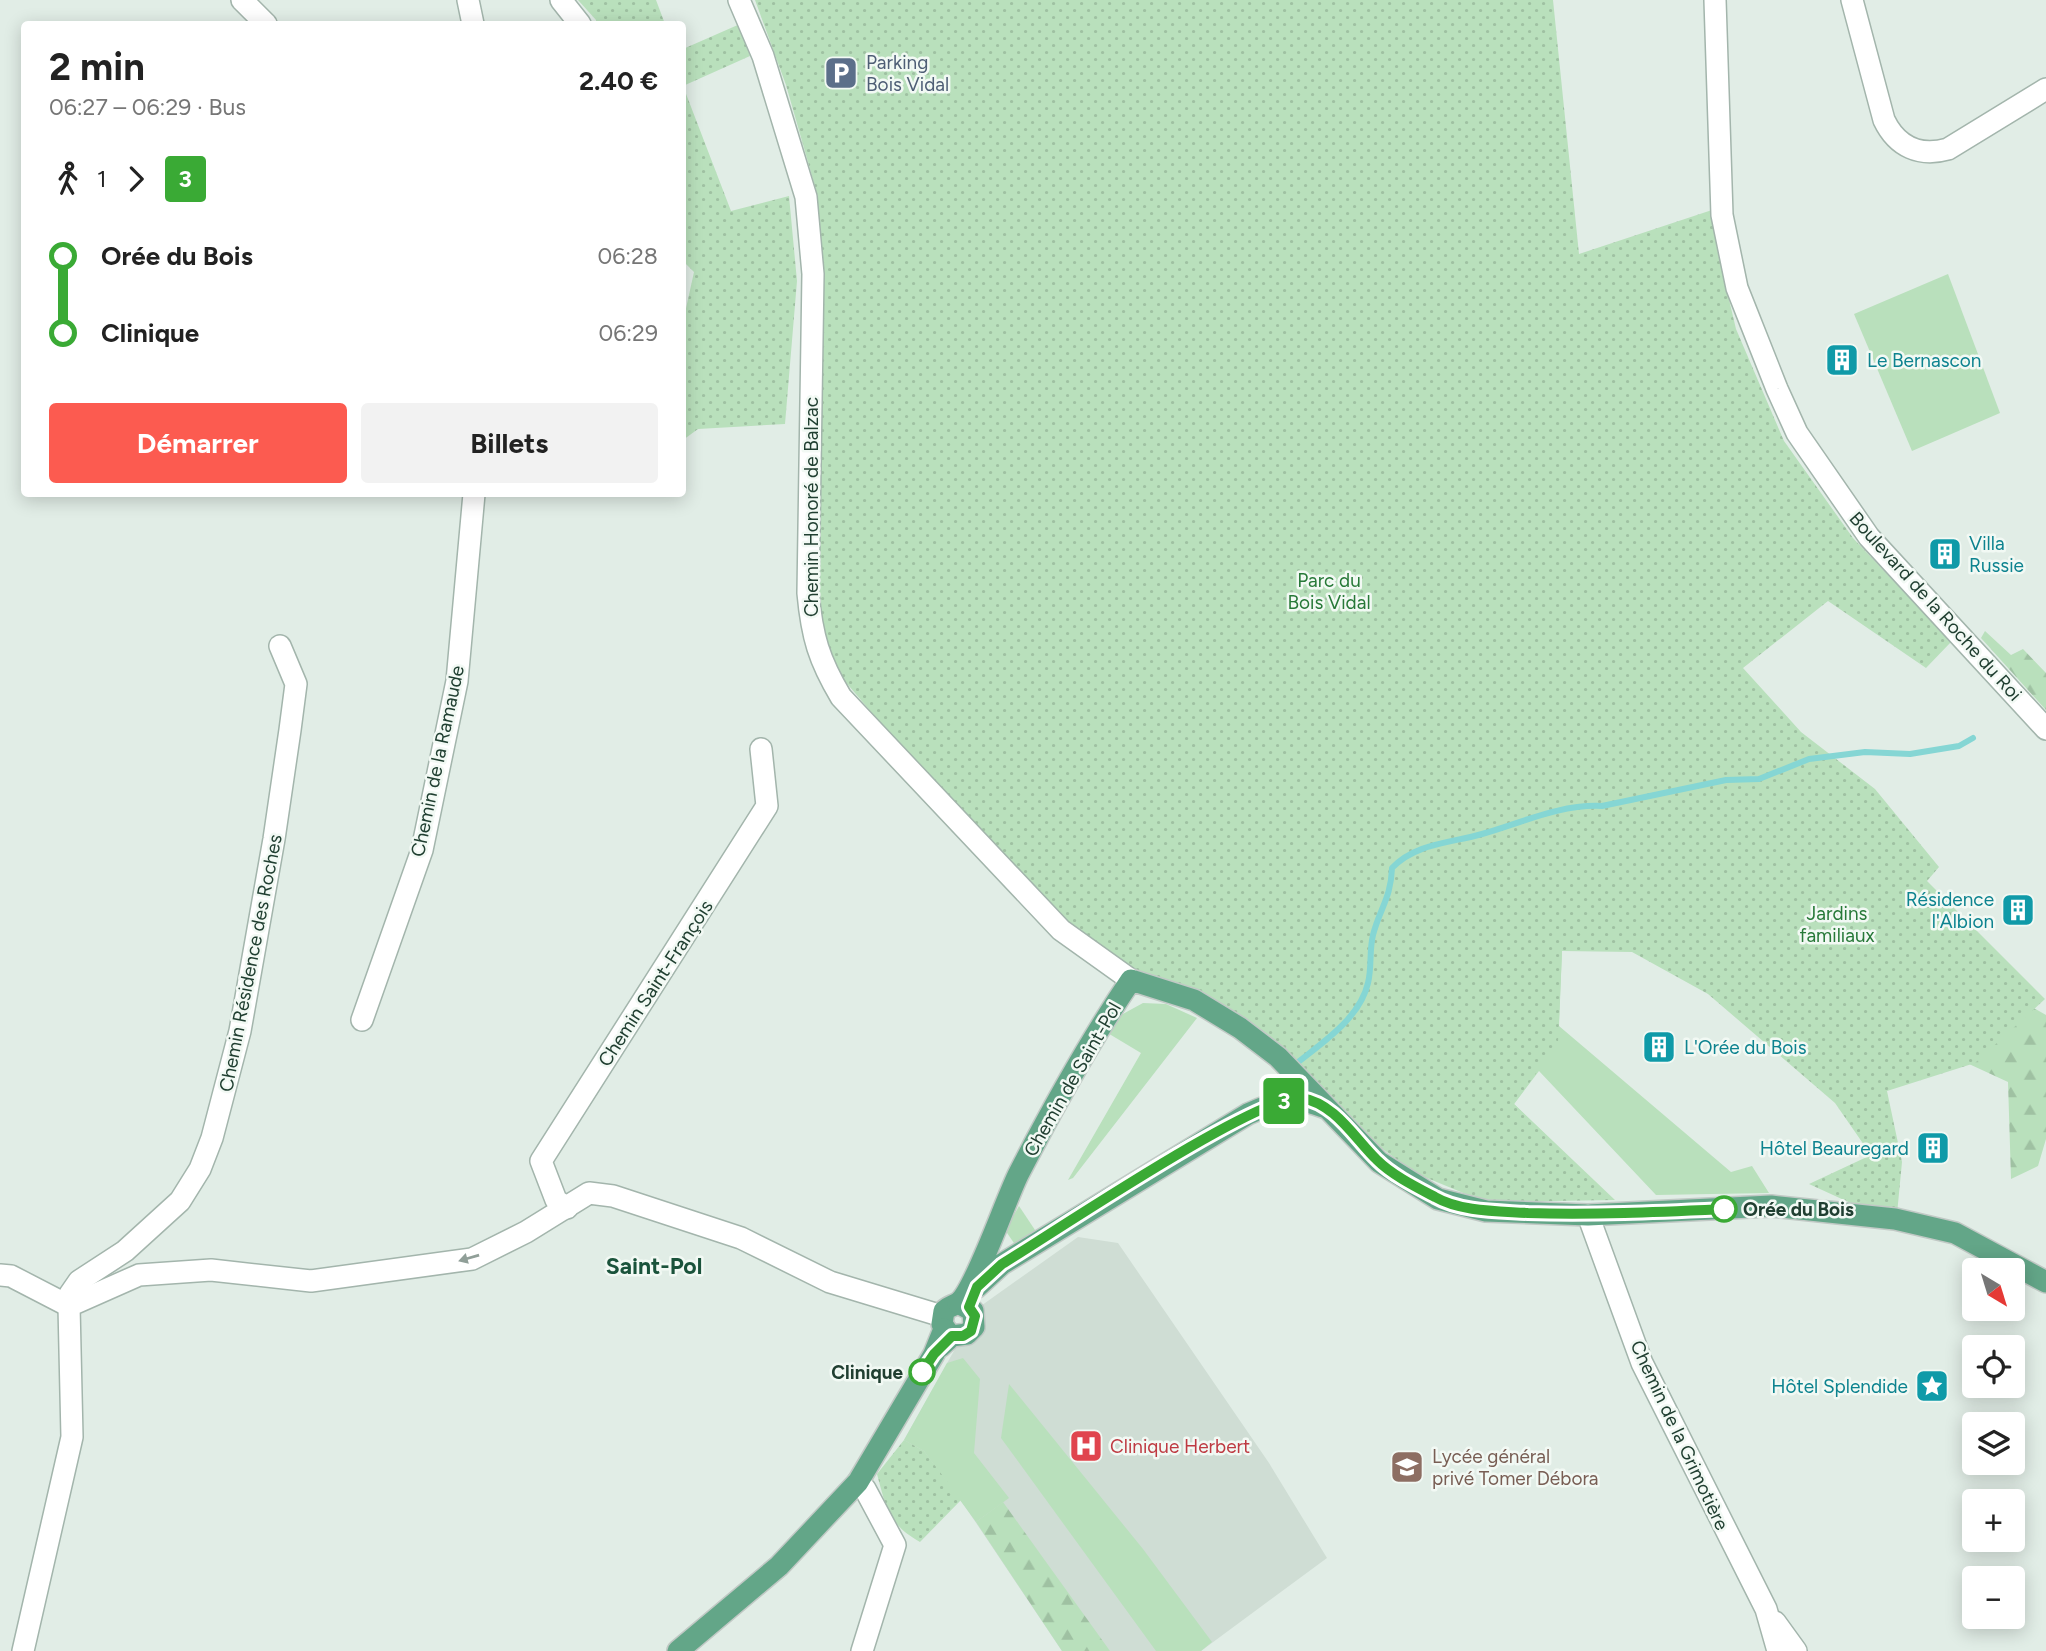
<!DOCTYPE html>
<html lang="fr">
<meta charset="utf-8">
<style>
body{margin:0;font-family:Figtree,sans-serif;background:#f2f2f2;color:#222;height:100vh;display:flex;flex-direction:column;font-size:26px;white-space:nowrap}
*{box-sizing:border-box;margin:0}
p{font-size:23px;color:#767676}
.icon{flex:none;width:38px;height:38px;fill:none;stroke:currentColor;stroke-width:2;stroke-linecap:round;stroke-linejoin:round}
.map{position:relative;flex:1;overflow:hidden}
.panel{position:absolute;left:21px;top:21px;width:665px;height:476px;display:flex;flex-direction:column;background:#fff;border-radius:7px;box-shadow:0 4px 18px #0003}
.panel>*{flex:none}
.badge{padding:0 14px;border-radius:5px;font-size:24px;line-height:46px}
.needle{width:46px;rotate:142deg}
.tools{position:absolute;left:1962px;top:1258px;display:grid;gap:14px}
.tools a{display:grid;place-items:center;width:63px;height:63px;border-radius:7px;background:#fff;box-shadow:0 4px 18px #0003;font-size:35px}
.map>.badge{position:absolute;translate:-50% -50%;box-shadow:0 0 0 4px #fff}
.legs{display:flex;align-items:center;gap:10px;height:77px;padding:0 28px;font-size:23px}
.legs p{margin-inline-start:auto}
.overview{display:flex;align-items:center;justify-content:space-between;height:119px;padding:0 28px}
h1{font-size:38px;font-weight:700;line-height:52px}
.primary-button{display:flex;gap:14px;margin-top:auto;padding:14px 28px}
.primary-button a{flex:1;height:80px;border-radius:7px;background:#fc5b50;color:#fff;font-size:28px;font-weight:700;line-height:80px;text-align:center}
.primary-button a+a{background:#f2f2f2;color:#222}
ul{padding:0 28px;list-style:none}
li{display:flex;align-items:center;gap:24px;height:77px;font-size:26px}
li i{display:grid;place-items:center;width:10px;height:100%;margin:0 9px;background:currentColor}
li i::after{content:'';width:18px;height:18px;margin:-9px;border:5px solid;border-radius:50%;background:#fff}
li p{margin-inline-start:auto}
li:first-child i{background:linear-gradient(#0000 50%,currentColor 0)}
li:last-child i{background:linear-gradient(currentColor 50%,#0000 0)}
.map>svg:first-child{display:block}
.built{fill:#cfddd4}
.green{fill:#b9e0bc}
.forest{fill:url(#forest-firs)}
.park{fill:url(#park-dots)}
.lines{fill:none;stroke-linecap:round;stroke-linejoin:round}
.stream{stroke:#85d6d4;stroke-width:6}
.minor-casing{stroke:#a3b5ac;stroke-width:24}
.major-casing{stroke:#c1c9c5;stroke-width:24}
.minor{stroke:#fff;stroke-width:21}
.major{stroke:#63a688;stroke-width:21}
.oneway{fill:#909f98}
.line-1-casing{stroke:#fff;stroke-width:16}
.line-1{stroke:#3aaa35;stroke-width:10}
.stop-1-dot{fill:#fff;stroke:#3aaa35;stroke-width:3.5}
.labels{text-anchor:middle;stroke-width:5;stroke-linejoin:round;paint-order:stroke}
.service-label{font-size:19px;fill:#4e5e75;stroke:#f2f9f4;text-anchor:start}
.culture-label{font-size:19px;fill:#0d838f;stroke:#f2f9f4;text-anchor:start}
.street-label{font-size:19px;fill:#203f31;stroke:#f2f9f4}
.park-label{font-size:19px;fill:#277938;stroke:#f2f9f4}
.stop-label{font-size:19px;font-weight:bold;fill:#203f31;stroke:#f2f9f4;text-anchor:start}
.health-label{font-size:19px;fill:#be3a42;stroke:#f2f9f4;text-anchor:start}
.education-label{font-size:19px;fill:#785e54;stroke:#f2f9f4;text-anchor:start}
.quarter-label{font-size:23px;font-weight:bold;fill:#1a533b;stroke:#f2f9f4}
</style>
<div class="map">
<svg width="2046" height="1651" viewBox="0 0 2046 1651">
<defs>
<pattern id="forest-firs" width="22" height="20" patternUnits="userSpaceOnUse" patternTransform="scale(1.75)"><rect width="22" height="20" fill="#b9e0bc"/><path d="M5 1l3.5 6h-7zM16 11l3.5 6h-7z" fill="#9fc1a2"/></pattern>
<pattern id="park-dots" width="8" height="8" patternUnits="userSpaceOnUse" patternTransform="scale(1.75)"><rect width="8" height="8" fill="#b9e0bc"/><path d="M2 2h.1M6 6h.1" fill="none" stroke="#9fc1a2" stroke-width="1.8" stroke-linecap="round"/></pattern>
</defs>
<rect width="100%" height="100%" fill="#e1ede6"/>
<polygon class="built" points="1078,1237 1118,1243 1269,1463 1327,1558 1201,1651 1062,1651 954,1490 904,1440 978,1308"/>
<g class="green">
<polygon points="1948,274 2000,413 1912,451 1854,314"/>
<polygon points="1562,951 1559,1026 1731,1172 1752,1166 1769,1193 1656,1195 1539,1071 1514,1104 1609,1196 1484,1197"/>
<polygon points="1143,1003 1166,1004 1197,1018 1073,1178 1068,1180 1141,1053 1106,1032 1121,1015"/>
<polygon points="1019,1206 1037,1233 1016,1246 1005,1230"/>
<polygon points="963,1358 980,1379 974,1453 1009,1498 976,1522 924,1451 904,1440 947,1363"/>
<polygon points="1009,1384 1143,1549 1212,1642 1201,1651 1156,1651 1001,1438"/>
</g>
<g class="forest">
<polygon points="1985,631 2011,655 2023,649 2046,673 2046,710 1981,638"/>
<polygon points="2013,996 2046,1015 2046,1139 2038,1166 2011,1179 2008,1082 1956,1058"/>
<polygon points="1003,1502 1110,1651 1062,1651 976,1522"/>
</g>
<g class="park">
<polygon points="578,0 656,0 665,24 596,24 596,20"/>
<polygon points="755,0 1553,0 1579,254 1712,210 1717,249 1736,329 1784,441 1853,538 1951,642 1926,668 1828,601 1743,668 1801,732 1875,789 1939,867 1927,881 2045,999 1975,1063 1887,1091 1902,1162 1897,1214 1868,1211 1809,1184 1871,1155 1835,1103 1708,994 1632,952 1562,951 1558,1043 1514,1104 1615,1200 1485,1202 1415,1173 1360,1132 1303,1074 1138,973 1058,916 913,761 843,679 824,640 819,584 818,197 786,85"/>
<polygon points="740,24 750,56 683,86 731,211 789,196 797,281 785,424 698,429 683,440 683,322 694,272 683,261 683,49"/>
<path d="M904,1440l20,11 37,49 -41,42c-32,-18 -34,-35 -43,-68z"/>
</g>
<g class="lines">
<path class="stream" d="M1297,1063c26,-21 63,-45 71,-80 4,-16 1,-32 5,-48 7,-27 18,-37 19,-67 24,-25 59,-25 90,-34 39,-11 78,-30 120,-28l124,-26 33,-1 50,-20 56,-7 45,2 49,-8 14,-8"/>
<defs>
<g id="minor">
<polyline points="242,0 266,24"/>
<polyline points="468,0 473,24"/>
<polyline points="561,0 580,24"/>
<path d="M739,0l24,56 43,141 7,77 -5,319c4,44 11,67 33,104l220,233 70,50"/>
<polyline points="1715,0 1722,215 1737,288 1777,389 1797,433 1869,537 2046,729"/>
<path d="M1852,0l32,120c13,27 36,37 64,29l98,-60"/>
<polyline points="362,1020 422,850 457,681 474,494"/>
<polyline points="567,1208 556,1200 541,1161 767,806 761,749"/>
<polyline points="1588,1215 1642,1363 1766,1609 1778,1651"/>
<polyline points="0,1275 11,1276 69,1306 70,1294 79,1281 125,1251 180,1201 200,1169 212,1138 240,1031 274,839 290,730 296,684 280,646"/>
<polyline points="858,1482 865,1489 895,1545 862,1651"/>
<polyline points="1775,1622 1796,1651"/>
<polyline points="23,1651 72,1437 69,1306 139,1275 211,1270 311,1281 472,1259 526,1232 589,1193 613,1196 741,1238 830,1282 942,1316"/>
</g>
<g id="major">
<path d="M977,1287l25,-23 246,-150c30,-13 44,-19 75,-7"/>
<path d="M949,1334l-7,-10 2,-13c5,-5 9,-5 14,-8 17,-12 48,-105 61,-130 34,-66 70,-131 112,-193l63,20 46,28 38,29 101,105 59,37 48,12 102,4 183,-9 124,13 60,14 91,49"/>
<polyline points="940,1347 952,1336 967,1334 974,1327 973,1311 958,1303"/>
<polyline points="678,1651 779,1566 858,1482 934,1354 944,1329"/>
</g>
</defs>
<use href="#minor" class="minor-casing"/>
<use href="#major" class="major-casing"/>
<use href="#minor" class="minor"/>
<use href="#major" class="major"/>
</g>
<defs><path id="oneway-solid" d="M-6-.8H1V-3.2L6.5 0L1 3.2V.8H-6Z" transform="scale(1.75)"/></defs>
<use class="oneway" href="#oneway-solid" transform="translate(469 1258) rotate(164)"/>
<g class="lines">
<defs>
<path id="line-1" d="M922,1372l12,-18 18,-18h11l8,-5 4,-15 -6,-9 8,-20 25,-23c48,-29 258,-171 299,-166 34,5 54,41 76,62 15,15 39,27 58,37 26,15 64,14 93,16 66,2 130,-1 196,-4"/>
</defs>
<use href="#line-1" class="line-1-casing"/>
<use href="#line-1" class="line-1"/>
</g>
<defs>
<symbol id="parking-square" viewBox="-11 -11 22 22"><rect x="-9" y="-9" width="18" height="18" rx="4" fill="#5c6f8a" stroke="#f2f9f4"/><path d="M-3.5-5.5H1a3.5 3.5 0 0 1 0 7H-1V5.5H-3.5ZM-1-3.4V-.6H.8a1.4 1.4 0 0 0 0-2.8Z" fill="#fff"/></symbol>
<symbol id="building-square" viewBox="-11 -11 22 22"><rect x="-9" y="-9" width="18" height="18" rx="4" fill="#0f9aa8" stroke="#f2f9f4"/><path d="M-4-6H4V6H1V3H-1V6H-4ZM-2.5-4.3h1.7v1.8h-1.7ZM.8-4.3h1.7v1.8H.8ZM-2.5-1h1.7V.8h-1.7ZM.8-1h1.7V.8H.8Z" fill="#fff"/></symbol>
<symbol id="sight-square" viewBox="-11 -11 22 22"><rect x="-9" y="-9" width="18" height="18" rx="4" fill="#0f9aa8" stroke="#f2f9f4"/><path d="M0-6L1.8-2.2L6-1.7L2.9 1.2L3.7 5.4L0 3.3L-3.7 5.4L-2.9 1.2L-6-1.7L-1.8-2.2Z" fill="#fff"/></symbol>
<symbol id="hospital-square" viewBox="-11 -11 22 22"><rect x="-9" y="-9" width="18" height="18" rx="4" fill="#e0444e" stroke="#f2f9f4"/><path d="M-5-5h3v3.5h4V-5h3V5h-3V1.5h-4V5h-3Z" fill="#fff"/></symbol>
<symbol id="school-square" viewBox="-11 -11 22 22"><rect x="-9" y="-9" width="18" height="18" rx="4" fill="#8d6e63" stroke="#f2f9f4"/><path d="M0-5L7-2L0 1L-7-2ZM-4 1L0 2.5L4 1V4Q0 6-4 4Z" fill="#fff"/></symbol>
</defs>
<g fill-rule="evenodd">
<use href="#parking-square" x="822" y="54" width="38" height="38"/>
<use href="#building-square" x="1823" y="341" width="38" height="38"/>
<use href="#building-square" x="1926" y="535" width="38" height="38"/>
<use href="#building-square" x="1999" y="891" width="38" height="38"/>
<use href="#building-square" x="1640" y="1028" width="38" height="38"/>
<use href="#building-square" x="1914" y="1129" width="38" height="38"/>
<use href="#sight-square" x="1913" y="1367" width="38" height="38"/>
<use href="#hospital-square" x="1067" y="1427" width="38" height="38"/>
<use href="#school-square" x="1388" y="1448" width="38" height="38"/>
</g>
<g class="stop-1-dot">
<circle cx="1724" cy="1209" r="12"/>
<circle cx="922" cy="1372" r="12"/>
</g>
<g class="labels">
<g class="service-label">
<text x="866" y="69">Parking<tspan x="866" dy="22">Bois Vidal</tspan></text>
</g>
<g class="culture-label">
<text x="1867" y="367">Le Bernascon</text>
<text x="1969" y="550">Villa<tspan x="1969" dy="22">Russie</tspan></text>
<text x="1994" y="906" text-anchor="end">Résidence<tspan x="1994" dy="22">l'Albion</tspan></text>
<text x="1684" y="1054">L'Orée du Bois</text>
<text x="1909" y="1155" text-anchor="end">Hôtel Beauregard</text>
<text x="1908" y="1393" text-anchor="end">Hôtel Splendide</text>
</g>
<g class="street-label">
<text transform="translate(811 507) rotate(-90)" y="7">Chemin Honoré de Balzac</text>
<text transform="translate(1936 606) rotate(48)" y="7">Boulevard de la Roche du Roi</text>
<text transform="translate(437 761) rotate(-78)" y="7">Chemin de la Ramaude</text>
<text transform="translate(250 963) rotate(-79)" y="7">Chemin Résidence des Roches</text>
<text transform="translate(655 983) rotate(-57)" y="7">Chemin Saint-François</text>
<text transform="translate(1072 1079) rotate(-60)" y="7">Chemin de Saint-Pol</text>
<text transform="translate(1680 1435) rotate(65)" y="7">Chemin de la Grimotière</text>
</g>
<g class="park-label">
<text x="1329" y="587">Parc du<tspan x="1329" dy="22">Bois Vidal</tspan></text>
<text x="1837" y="920">Jardins<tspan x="1837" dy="22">familiaux</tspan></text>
</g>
<g class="stop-label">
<text x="1743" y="1216">Orée du Bois</text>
<text x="903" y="1379" text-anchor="end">Clinique</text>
</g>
<g class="health-label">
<text x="1110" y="1453">Clinique Herbert</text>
</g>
<g class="education-label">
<text x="1432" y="1463">Lycée général<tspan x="1432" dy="22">privé Tomer Débora</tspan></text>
</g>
<g class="quarter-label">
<text x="654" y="1274">Saint-Pol</text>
</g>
</g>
</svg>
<div class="tools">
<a><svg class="needle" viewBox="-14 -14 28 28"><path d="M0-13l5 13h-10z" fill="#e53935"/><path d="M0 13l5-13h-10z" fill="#767676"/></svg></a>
<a><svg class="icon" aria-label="locate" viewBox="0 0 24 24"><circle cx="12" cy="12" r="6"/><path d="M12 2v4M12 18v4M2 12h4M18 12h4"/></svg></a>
<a><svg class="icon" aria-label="layers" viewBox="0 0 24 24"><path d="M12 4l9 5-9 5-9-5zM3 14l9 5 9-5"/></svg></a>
<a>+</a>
<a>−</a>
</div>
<b class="badge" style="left:1284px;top:1101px;background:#3aaa35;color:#fff">3</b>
<section class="panel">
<div class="overview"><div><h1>2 min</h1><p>06:27 – 06:29 · Bus</p></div><b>2.40 €</b></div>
<div class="legs"><svg class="icon" aria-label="walk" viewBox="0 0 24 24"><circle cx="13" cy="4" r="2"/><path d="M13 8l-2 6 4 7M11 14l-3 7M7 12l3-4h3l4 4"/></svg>1<svg class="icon" aria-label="forward" viewBox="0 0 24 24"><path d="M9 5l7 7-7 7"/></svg><b class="badge" style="background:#3aaa35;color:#fff">3</b></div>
<ul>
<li><i style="color:#3aaa35"></i><b>Orée du Bois</b><p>06:28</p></li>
<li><i style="color:#3aaa35"></i><b>Clinique</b><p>06:29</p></li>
</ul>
<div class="primary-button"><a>Démarrer</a><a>Billets</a></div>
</section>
</div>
